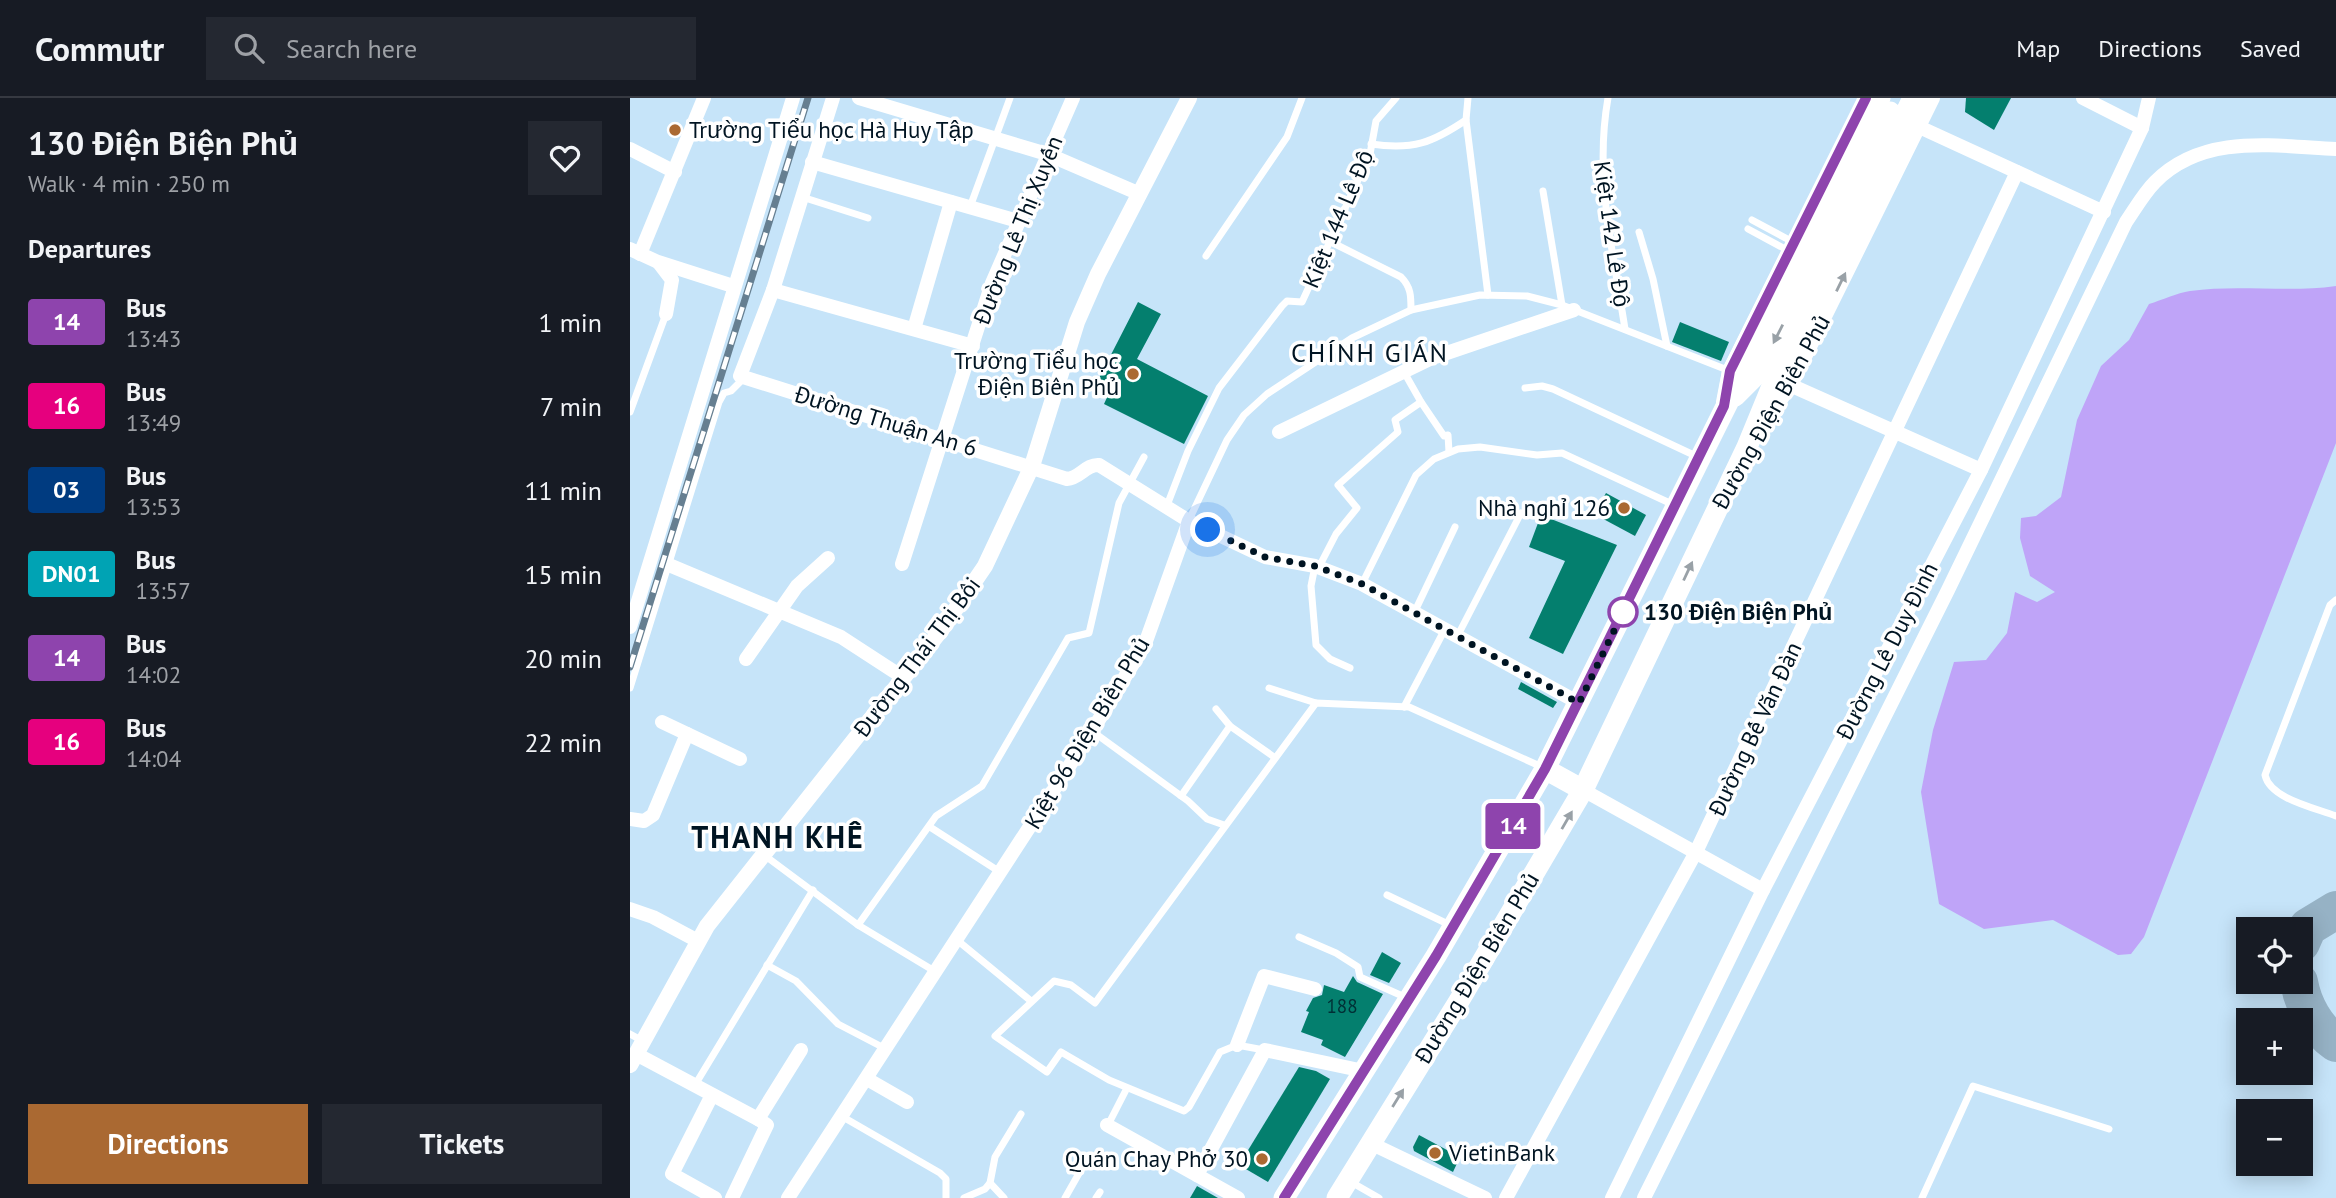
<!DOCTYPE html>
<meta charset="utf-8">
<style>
body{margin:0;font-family:"PT Sans",sans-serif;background:#242831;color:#f1f3f6;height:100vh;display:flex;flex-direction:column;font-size:26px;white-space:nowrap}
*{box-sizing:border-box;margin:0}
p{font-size:23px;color:#9ea1a6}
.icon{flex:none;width:38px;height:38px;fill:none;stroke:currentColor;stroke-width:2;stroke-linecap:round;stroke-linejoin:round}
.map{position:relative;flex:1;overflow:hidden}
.panel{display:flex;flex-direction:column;background:#171b24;width:630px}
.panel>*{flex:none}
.badge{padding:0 14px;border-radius:5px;font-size:24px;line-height:46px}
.buttons{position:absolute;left:1606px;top:819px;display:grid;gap:14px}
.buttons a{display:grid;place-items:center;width:77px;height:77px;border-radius:0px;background:#171b24;box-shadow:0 4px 18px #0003;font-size:35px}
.you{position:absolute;width:35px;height:35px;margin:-18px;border:5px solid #fff;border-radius:50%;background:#1a73e8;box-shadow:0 0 0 10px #1a73e833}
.map>.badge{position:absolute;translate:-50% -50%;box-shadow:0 0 0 4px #fff}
h2{padding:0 28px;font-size:26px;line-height:63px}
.round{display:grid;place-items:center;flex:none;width:74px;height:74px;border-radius:0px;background:#242831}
.head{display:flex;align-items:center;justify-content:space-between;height:119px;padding:0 28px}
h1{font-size:33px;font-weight:800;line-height:52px}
.button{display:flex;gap:14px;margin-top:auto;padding:14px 28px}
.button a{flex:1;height:80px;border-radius:0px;background:#aa6932;color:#fff;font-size:28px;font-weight:800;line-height:80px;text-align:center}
.button a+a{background:#242831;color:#f1f3f6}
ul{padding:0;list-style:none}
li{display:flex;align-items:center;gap:21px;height:84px;padding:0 28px}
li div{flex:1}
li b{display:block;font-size:26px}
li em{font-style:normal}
li .badge{min-width:77px;font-weight:700;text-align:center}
header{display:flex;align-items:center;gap:42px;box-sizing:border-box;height:98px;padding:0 35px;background:#171b24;border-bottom:2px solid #363941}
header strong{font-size:33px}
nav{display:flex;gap:38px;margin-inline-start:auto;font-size:24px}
.search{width:490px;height:63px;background:#242831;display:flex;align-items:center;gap:18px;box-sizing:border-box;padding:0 24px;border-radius:0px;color:#9ea1a6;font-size:26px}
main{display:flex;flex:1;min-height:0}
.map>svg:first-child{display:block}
.water{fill:#bfa4f8}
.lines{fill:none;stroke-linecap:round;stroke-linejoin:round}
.taxiway{stroke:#96b2c5;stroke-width:38}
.building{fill:#047f6e}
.service{stroke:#fff;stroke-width:7}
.minor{stroke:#fff;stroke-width:14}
.tertiary{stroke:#fff;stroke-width:16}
.primary{stroke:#fff;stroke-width:21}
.rail-casing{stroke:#667f91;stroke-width:7}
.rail{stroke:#fff;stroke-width:4.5;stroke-dasharray:13;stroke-linecap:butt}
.oneway{fill:#99a1a7}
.line-casing{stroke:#fff;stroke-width:16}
.line{stroke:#8e44ad;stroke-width:10}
.walk{stroke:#001422;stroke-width:7;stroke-dasharray:0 12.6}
.poi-dot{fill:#aa6932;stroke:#fff;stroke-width:2.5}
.stop-dot{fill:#fff;stroke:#8e44ad;stroke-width:3.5}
.labels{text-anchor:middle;stroke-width:7;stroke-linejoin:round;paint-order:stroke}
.number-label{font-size:19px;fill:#012f35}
.poi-label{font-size:23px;fill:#001422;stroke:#fff;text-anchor:end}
.street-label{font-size:23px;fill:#001422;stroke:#fff}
.stop-label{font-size:23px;font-weight:bold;fill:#001422;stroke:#fff;text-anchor:start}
.quarter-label{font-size:26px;letter-spacing:2px;fill:#001422;stroke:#fff}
.district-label{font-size:30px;font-weight:bold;letter-spacing:2px;fill:#001422;stroke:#fff}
</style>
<header>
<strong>Commutr</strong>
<div class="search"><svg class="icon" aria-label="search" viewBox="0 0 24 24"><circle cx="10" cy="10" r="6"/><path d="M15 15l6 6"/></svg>Search here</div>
<nav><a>Map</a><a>Directions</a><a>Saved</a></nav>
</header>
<main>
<section class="panel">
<div class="head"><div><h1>130 Điện Biện Phủ</h1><p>Walk · 4 min · 250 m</p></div><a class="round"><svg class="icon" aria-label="heart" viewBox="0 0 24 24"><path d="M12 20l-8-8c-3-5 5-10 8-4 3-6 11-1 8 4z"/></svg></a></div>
<h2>Departures</h2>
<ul>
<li><span class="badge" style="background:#8e44ad;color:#fff">14</span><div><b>Bus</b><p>13:43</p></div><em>1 min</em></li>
<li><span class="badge" style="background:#e6007e;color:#fff">16</span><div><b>Bus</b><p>13:49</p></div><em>7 min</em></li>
<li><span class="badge" style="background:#003b80;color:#fff">03</span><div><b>Bus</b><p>13:53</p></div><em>11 min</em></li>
<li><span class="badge" style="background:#00a3b4;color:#fff">DN01</span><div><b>Bus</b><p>13:57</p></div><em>15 min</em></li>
<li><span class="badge" style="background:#8e44ad;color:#fff">14</span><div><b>Bus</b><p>14:02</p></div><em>20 min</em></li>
<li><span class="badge" style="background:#e6007e;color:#fff">16</span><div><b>Bus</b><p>14:04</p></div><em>22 min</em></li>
</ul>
<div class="button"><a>Directions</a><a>Tickets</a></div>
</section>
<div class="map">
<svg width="1706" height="1100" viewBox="0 0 1706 1100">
<rect width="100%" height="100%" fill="#c6e4f9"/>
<path class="water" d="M1706,188v157l-192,494 -13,17 -13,1 -65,-35 -69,9 -45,-25 -18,-112 12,-62 21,-68 32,-2 21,-27 8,-41 22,10 18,-10 -25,-16 -10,-38 1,-20 15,-2 25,-19 16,-77 24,-54 28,-26 20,-36c13,-4 28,-11 41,-13 49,-7 98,2 146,-5z"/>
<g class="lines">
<g class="taxiway">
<polyline points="1671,845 1678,829 1706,812"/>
<path d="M1669,884c4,23 17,47 37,61"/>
</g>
</g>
<g class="building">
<polygon points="1336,0 1381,0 1364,32 1335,14"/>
<polygon points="508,204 531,216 507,261 578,298 554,346 474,306 480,293 466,286"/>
<polygon points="1050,224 1099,244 1091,263 1042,244"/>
<polygon points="976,395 1016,417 1005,438 964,416"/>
<polygon points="911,417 987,447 933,556 899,540 935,463 899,449"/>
<polygon points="891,584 927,604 923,610 888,591"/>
<polygon points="752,854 771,865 759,885 740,877"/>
<polygon points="723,878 727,884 753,896 715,959 691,947 693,942 671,934 679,914 676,913 683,900 692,897 694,887 714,894"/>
<polygon points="669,969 686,973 700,981 638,1084 609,1067"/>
<polygon points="789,1037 830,1059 823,1074 784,1053 783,1049"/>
<polygon points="567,1088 588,1100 560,1100"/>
</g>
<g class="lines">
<g class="service">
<path d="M978,0c-14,79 5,153 17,231"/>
<polyline points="836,22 858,197"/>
<path d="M741,46c42,6 61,-1 95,-24l2,-22"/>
<polyline points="913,93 932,207"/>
<polyline points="172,99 238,120"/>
<polyline points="340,109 380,0"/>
<polyline points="1122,122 1163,144"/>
<polyline points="1118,131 1159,153"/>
<polyline points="1009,134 1023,181 1037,248"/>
<path d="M701,144l70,35c10,10 10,19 10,33"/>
<polyline points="576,158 657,39 672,0"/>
<polyline points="774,274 791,304"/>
<polyline points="895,290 912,288 923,291 1068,359"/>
<polyline points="0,314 36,216"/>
<polyline points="536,410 558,353 589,290 652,208 657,203 672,204 740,56 746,23 766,0"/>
<polyline points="559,422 597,342 614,317 637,296 722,240 781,212 850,197 897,198 932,207 1100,273"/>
<polyline points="685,468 681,488 686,547 700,561 720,570"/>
<polyline points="689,469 706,436 727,410 708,387 768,334 765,322 791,304 814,338 818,337 819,354"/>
<polyline points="732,486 786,377 804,361 828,351 850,349 907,357 932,355 1044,407"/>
<path d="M1706,502l-6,5 -65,170c5,24 51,33 71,41"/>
<polyline points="785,513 825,429"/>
<polyline points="828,537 891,415"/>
<polyline points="0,590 89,304 94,295 101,293 114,280"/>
<polyline points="639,590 686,605"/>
<polyline points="774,609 815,531"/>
<polyline points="586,611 600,628 644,659"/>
<polyline points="462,633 558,703 577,721 594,727"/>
<polyline points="551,698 600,628"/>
<polyline points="300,729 370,774"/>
<polyline points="134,757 228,827 306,874"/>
<polyline points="757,797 820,827"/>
<polyline points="228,827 306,718 352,688 438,540 459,535 489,405 514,359"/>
<polyline points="669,839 706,855 728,869 730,879 777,900"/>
<polyline points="327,842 401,903"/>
<polyline points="137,867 166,883 208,926 256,951"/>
<polyline points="0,936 13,943"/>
<polyline points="634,952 607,947 590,954 559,1009 554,1013 479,982 431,954 417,974 365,938 424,883 441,887 465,905 686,605 779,609 912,669"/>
<polyline points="65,987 183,792"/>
<polyline points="213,1019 310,1075 316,1081 316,1100"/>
<polyline points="478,1027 497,990"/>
<polyline points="721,1084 749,1100"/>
<polyline points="360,1085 374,1100"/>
<polyline points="334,1100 355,1091 360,1085 365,1059 391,1016"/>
<polyline points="435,1100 456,1063"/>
<polyline points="466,1100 470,1094"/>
<polyline points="1292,1100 1343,988 1479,1031"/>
</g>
<g class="minor">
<path d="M203,0l-60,192 -33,86 327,103c13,-1 19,-15 32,-14l90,56 76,36 50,9 47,18 217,119"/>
<polyline points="229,0 417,56 510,96"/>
<polyline points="1453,0 1512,30"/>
<polyline points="1287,28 1474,114"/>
<polyline points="0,51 45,74"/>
<polyline points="182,64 388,123"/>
<polyline points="0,151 28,164 103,188"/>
<polyline points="10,156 74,0"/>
<polyline points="29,165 42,182 36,216"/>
<polyline points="143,192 343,248"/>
<polyline points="284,231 321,104"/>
<polyline points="1160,287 1351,372"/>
<polyline points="649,334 802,260 944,212"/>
<polyline points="272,466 362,185 443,0"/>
<polyline points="39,467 211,539 274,580"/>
<polyline points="0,529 163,0"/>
<polyline points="116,561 167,488 198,460"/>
<polyline points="32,624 110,661"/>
<polyline points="953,692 1133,792"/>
<polyline points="0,721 14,723 23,717 57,636"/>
<polyline points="0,811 23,819 68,843"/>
<polyline points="607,947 634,878 685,891"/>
<polyline points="6,956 128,1021"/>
<polyline points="237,981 277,1004"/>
<polyline points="82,997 42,1076 85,1100"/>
<polyline points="477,1027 608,1100"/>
<polyline points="740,1045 855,1100"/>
<polyline points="567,1077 635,952 734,973"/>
<polyline points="102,1100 137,1027 128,1021 171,952"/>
<polyline points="158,1100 462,633 515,546 559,423"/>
<polyline points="876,1100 1066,754 1387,74"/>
<polyline points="982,1100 1133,792 1351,372 1512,30 1519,0"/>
<path d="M1014,1100l304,-608 178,-368c9,-13 18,-29 29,-40 48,-49 119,-36 181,-33"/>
</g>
<g class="tertiary">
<polyline points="1094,304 1100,273 1237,0"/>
<polyline points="1132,327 1160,287 1302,0"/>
<polyline points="0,967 77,828 312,531 355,468 402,368 447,224 468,176 559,0"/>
</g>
<g class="primary">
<polyline points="1105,298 1130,273 1260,14"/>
<polyline points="915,671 953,692"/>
<polyline points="654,1100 806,858 915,671 1250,0"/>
<polyline points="707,1100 829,903 953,692 1117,349 1147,276 1283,0"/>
</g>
<defs>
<polyline id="rail" points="0,569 178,0"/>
</defs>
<use href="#rail" class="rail-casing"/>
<use href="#rail" class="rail"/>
</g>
<defs><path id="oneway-solid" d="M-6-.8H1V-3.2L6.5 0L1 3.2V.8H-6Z" transform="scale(1.75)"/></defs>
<g class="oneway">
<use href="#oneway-solid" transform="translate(1211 184) rotate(-64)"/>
<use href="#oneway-solid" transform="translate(1148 236) rotate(117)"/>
<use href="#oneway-solid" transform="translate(1058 473) rotate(-65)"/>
<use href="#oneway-solid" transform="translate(937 722) rotate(-60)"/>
<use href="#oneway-solid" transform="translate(768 1000) rotate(-58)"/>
</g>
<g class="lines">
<defs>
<polyline id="line" points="654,1100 806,858 915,671 1094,308 1100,273 1236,0"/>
</defs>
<use href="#line" class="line-casing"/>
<use href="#line" class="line"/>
<polyline class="walk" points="578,432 635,459 685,468 732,486 949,605 997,506 993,514"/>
</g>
<g class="poi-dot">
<circle cx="45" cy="32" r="7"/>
<circle cx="503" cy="276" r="7"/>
<circle cx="994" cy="410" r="7"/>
<circle cx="805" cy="1055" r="7"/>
<circle cx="632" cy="1061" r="7"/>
</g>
<circle class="stop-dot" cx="993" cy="514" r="14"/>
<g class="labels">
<g class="number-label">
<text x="712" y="915">188</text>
</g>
<g class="poi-label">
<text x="59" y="40" text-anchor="start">Trường Tiểu học Hà Huy Tập</text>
<text x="489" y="271">Trường Tiểu học<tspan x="489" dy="26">Điện Biên Phủ</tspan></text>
<text x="980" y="418">Nhà nghỉ 126</text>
<text x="819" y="1063" text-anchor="start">VietinBank</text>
<text x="618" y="1069">Quán Chay Phở 30</text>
</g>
<g class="street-label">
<text transform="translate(708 121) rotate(-67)" y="8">Kiệt 144 Lê Độ</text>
<text transform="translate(388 132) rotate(-68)" y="8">Đường Lê Thị Xuyến</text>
<text transform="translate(982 136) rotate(82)" y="8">Kiệt 142 Lê Độ</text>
<text transform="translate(1141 314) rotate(-61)" y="8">Đường Điện Biên Phủ</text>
<text transform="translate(256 323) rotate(17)" y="8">Đường Thuận An 6</text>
<text transform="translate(1257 553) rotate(-63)" y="8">Đường Lê Duy Đình</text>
<text transform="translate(287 559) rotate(-53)" y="8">Đường Thái Thị Bôi</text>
<text transform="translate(1125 631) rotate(-65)" y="8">Đường Bế Văn Đàn</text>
<text transform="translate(457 635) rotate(-59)" y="8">Kiệt 96 Điện Biên Phủ</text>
<text transform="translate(847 870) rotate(-59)" y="8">Đường Điện Biên Phủ</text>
</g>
<g class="stop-label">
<text x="1014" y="522">130 Điện Biện Phủ</text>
</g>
<g class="quarter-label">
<text x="740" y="264">CHÍNH GIÁN</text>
</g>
<g class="district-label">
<text x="148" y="750">THANH KHÊ</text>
</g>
</g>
</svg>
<div class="buttons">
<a><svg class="icon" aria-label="locate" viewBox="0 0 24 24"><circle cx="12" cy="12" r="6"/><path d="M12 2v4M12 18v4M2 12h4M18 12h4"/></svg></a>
<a>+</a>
<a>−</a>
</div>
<div class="you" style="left:578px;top:432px"></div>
<b class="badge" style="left:883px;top:728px;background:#8e44ad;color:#fff">14</b>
</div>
</main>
